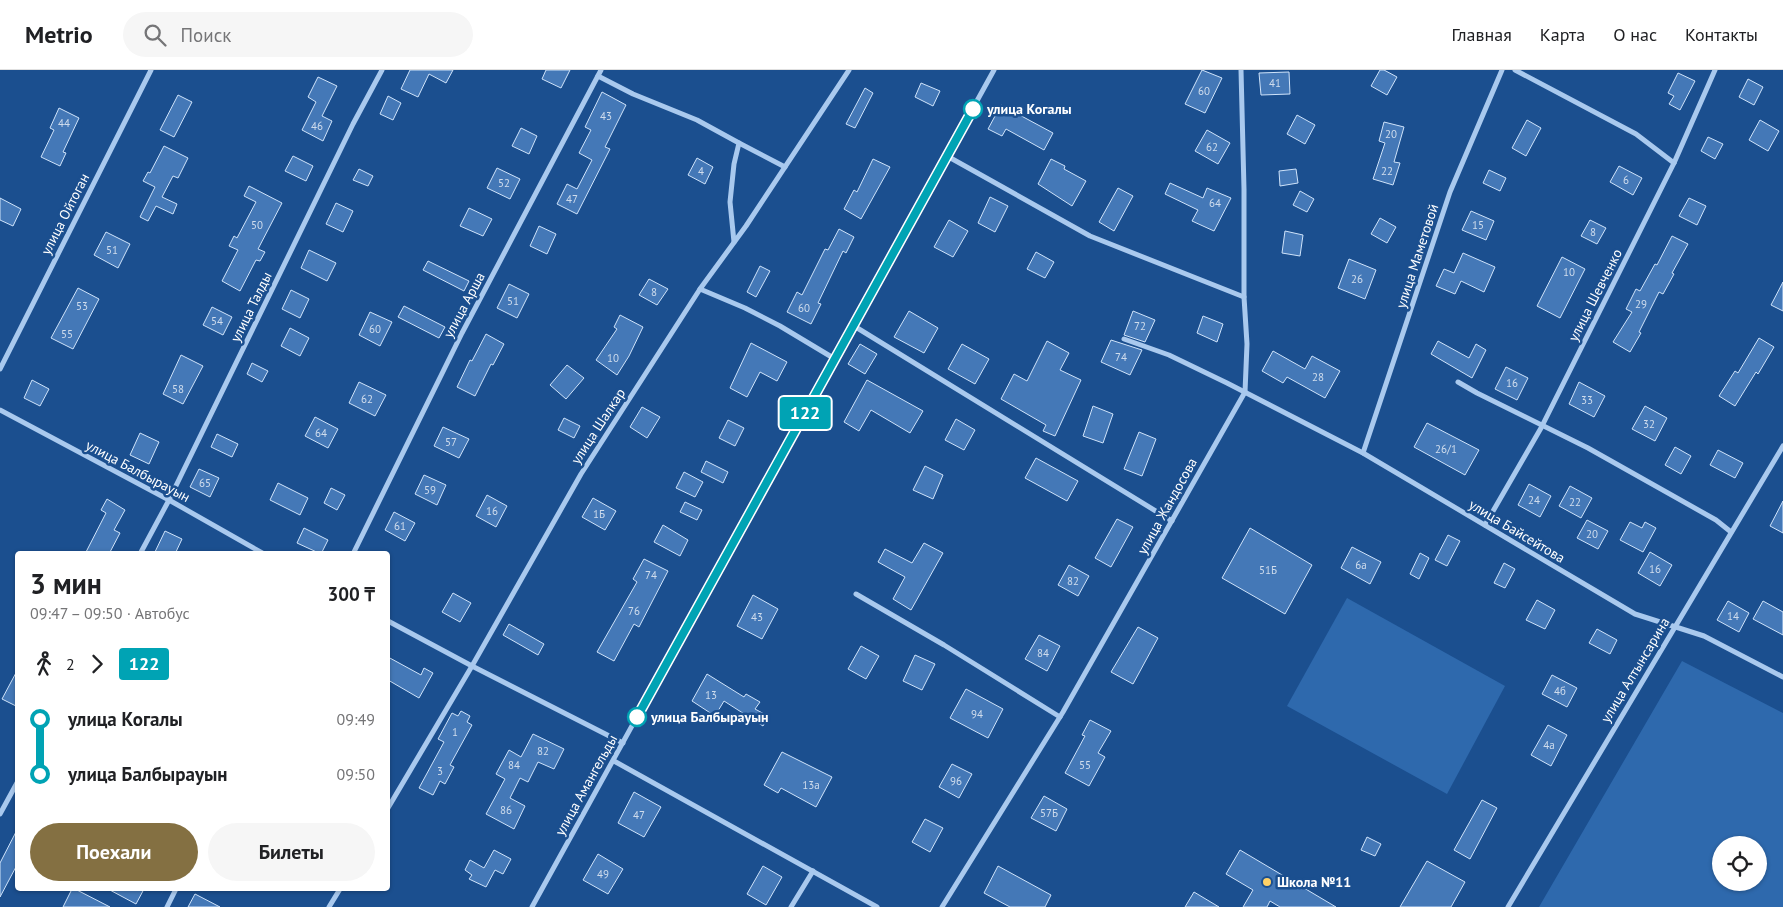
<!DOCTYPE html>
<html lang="ru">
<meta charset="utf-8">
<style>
body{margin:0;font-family:"PT Sans",sans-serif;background:#f6f6f6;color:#202124;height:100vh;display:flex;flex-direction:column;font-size:19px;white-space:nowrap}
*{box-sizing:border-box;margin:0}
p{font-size:16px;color:#757577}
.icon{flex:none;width:28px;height:28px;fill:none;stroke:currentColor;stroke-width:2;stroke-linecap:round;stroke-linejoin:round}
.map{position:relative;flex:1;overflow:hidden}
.sheet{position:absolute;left:15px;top:481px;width:375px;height:340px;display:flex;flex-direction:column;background:#fff;border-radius:5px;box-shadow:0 1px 4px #0004}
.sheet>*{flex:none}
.badge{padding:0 10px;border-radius:4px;font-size:18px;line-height:32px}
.controls{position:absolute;left:1712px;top:766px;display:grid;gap:10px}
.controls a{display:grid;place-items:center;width:55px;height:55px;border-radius:50%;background:#fff;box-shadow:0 1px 4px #0004;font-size:25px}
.map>.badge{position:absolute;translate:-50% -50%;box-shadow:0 0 0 2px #fff}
.legs{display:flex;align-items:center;gap:8px;height:55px;padding:0 15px;font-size:16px}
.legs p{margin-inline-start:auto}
.head{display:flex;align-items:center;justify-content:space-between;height:85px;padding:0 15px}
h1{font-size:28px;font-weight:800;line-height:38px}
.primary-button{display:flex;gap:10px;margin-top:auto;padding:10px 15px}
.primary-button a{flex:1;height:58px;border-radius:30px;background:#847042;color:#fff;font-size:20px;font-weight:800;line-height:58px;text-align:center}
.primary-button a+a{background:#f6f6f6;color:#202124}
ul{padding:0 15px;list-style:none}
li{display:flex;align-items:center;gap:18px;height:55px;font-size:19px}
li i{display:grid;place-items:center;width:8px;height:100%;margin:0 6px;background:currentColor}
li i::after{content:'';width:12px;height:12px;margin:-6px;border:4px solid;border-radius:50%;background:#fff}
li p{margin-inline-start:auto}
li:first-child i{background:linear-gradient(#0000 50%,currentColor 0)}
li:last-child i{background:linear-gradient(currentColor 50%,#0000 0)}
header{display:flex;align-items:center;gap:30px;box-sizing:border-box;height:70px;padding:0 25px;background:#fff;border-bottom:1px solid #e0e0e0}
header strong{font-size:24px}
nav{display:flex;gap:28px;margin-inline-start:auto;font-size:18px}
.search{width:350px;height:45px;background:#f6f6f6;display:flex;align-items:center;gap:12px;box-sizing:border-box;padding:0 18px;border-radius:28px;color:#757577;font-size:19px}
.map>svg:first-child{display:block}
.green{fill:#2e69ad;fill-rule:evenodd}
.building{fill:#4478b7;stroke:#cfe3fa}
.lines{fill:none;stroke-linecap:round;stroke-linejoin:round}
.minor{stroke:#a9c9ee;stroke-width:5}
.line-1-casing{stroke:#fff;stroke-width:11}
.line-1{stroke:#00a3b4;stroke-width:8}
.stop-1-dot{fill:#fff;stroke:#00a3b4;stroke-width:2.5}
.poi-dot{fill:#ffd166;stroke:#1b4f8f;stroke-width:2}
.labels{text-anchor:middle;stroke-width:5;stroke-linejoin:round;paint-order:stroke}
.number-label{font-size:11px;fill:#d0dded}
.stop-label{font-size:14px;font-weight:bold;fill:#fff;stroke:#1b4f8f;text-anchor:start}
.street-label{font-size:14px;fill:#fff;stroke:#1b4f8f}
.poi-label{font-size:14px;font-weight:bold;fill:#fff;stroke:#1b4f8f;text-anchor:start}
</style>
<header>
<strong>Metrio</strong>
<div class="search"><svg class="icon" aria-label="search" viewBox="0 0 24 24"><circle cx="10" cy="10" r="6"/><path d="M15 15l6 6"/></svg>Поиск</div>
<nav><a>Главная</a><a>Карта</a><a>О нас</a><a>Контакты</a></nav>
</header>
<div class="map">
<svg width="1783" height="837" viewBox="0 0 1783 837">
<rect width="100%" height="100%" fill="#1b4f8f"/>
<g class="green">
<polygon points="1347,528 1505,616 1447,724 1287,636"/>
<path d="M1682,591l101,52v194h-244zM1721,775h38v37h-38z"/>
</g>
<g class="building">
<polygon points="410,0 453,0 446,13 429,4 418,27 401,19"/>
<polygon points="546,0 570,0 561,18 542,9"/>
<polygon points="1202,0 1222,8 1205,43 1185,34"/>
<polygon points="1380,0 1384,0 1397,7 1387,25 1371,16"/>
<polygon points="1289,2 1290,24 1261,25 1259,3"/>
<polygon points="1678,3 1695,11 1680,40 1669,34 1674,26 1668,23"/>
<polygon points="318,7 337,16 322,46 332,51 323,71 302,60 316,32 308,27"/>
<polygon points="1748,9 1763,17 1754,35 1739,27"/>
<polygon points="921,13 940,21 933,36 915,27"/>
<polygon points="865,18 873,23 855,58 846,54"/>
<polygon points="602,22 626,35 605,77 610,79 577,144 557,134 567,114 577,119 592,90 579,83 591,60 585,57"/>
<polygon points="178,25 192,32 174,67 160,60"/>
<polygon points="388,26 401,33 393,50 380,44"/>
<polygon points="1001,35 1053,63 1044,80 1006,59 1002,66 988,59"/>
<polygon points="59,38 79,48 63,82 66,83 60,96 41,87 54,60 50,58"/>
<polygon points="1297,45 1315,55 1305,74 1287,64"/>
<polygon points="1527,50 1541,58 1526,86 1512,78"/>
<polygon points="1760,50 1779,61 1768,81 1749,70"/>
<polygon points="1384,52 1404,57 1394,92 1400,93 1393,115 1373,109 1385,73 1379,71"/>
<polygon points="521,58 537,66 529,84 512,76"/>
<polygon points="1207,60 1230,73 1218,94 1195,81"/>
<polygon points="1708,67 1723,74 1715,89 1701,81"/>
<polygon points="164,76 188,88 178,108 173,106 162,127 177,134 173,144 156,136 148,151 140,147 155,117 143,111 148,102 150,103"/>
<polygon points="293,86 313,96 306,111 285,101"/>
<polygon points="697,88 713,97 705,114 688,105"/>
<polygon points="873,89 890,97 861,149 844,139 854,120 857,122"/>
<polygon points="1051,89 1065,96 1064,99 1086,111 1072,136 1038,114"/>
<polygon points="1619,96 1642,108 1633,125 1610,112"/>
<polygon points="497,98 520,109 510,129 487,118"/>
<polygon points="359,99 373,106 368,116 353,110"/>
<polygon points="1296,99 1298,113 1280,116 1279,101"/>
<polygon points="1489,100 1506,108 1500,121 1483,113"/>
<polygon points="1170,113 1203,128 1207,118 1231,128 1214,161 1192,151 1198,140 1165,124"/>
<polygon points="249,116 282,133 258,179 265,182 260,191 256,190 240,221 222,211 238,180 229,176 234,166 237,168 256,132 244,126"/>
<polygon points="1118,118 1133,126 1114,161 1099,152"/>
<polygon points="1300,121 1314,129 1307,142 1293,135"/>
<polygon points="990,127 1008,136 995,162 978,153"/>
<polygon points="0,128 21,139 13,156 0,150"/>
<polygon points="1689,128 1706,136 1697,155 1679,146"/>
<polygon points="336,133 353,141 343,162 326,154"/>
<polygon points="469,138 492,149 483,166 460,156"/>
<polygon points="1471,141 1494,151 1486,170 1462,160"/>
<polygon points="1380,148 1396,157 1387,173 1371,164"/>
<polygon points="949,150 968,161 953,187 934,177"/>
<polygon points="1590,150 1606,158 1597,174 1581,166"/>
<polygon points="539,156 556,164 547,184 530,176"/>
<polygon points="839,159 854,167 846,183 843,181 818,233 821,234 811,254 787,242 797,222 802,225 825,179 828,180"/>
<polygon points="1285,161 1303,165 1300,186 1282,183"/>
<polygon points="106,162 130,174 118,198 94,185"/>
<polygon points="1672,166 1688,174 1672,203 1674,204 1663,224 1659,222 1639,262 1641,263 1630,282 1613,272 1632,242 1626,239 1636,219 1640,221 1655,194 1657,195"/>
<polygon points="309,180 336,193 327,211 301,198"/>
<polygon points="1036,182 1054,192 1045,208 1027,199"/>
<polygon points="1463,183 1495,197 1484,222 1461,211 1455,224 1436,216 1444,199 1454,203"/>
<polygon points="1562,187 1585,199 1560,248 1537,236"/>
<polygon points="1349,189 1376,200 1365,229 1338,218"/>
<polygon points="428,191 469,211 464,221 423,200"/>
<polygon points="760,196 770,201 756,227 747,222"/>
<polygon points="649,209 668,219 657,235 639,225"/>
<polygon points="1783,212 1783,241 1771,235"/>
<polygon points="509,214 529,224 517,248 497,238"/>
<polygon points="78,218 99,229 73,279 51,268"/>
<polygon points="291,220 309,229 300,248 282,239"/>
<polygon points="404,236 445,257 439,268 398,247"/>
<polygon points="212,237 232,247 223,265 203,255"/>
<polygon points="909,241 938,258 924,283 894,267"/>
<polygon points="1133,241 1155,250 1145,272 1124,265"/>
<polygon points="370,242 392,252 380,276 359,265"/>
<polygon points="620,245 643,257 629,286 617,305 596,290 617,259 614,257"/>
<polygon points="1203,246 1223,254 1217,272 1197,263"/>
<polygon points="290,258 309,268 300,286 281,276"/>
<polygon points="486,264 504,274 493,295 491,294 475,326 457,317 470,290 472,291"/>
<polygon points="1759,268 1774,277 1758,304 1756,302 1735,336 1719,326 1735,301 1738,303"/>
<polygon points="1111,270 1142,280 1130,305 1101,292"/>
<polygon points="1047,271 1069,283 1060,300 1081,310 1055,366 1043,361 1046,355 1001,329 1014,304 1027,311"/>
<polygon points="1438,271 1469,288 1476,274 1486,280 1472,308 1431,284"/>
<polygon points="751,273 787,292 777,311 760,302 747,327 730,318"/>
<polygon points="860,274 877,284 865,304 848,294"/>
<polygon points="962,274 989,289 975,314 948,299"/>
<polygon points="1273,281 1305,299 1312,286 1340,301 1325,328 1287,307 1283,313 1262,301"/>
<polygon points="181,285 203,296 183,334 163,324"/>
<polygon points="252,293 268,301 262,312 247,304"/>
<polygon points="567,295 584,308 566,329 550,315"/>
<polygon points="1506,297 1528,308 1517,330 1495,319"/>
<polygon points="32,310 49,319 40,336 24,328"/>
<polygon points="867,310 923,341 910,363 871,340 859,361 844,352"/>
<polygon points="359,312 386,325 375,346 349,333"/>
<polygon points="1579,312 1605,326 1594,347 1569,334"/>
<polygon points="1093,336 1113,344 1103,373 1083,366"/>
<polygon points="1645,336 1667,348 1655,371 1632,359"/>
<polygon points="642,337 660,347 647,368 630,357"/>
<polygon points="315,347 338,359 328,378 305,366"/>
<polygon points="564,348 580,356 574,368 558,360"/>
<polygon points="956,349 975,360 964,380 945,370"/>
<polygon points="728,350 744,358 735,376 719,368"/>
<polygon points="1427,353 1479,380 1465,405 1414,377"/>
<polygon points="443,357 469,369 459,388 434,376"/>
<polygon points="1139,362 1156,369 1142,406 1124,399"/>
<polygon points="140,363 159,372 149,394 130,385"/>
<polygon points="217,364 238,374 232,387 211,377"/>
<polygon points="1675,377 1691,386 1681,404 1665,395"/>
<polygon points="1718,380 1743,393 1735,408 1710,395"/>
<polygon points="1036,388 1078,411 1067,431 1025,408"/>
<polygon points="706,391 728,402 723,413 701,402"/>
<polygon points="925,396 943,405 933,429 913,420"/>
<polygon points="199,399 219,408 210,427 190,417"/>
<polygon points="684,402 703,412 695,427 676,418"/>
<polygon points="424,405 446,415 437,435 415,424"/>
<polygon points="278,413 308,428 300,445 270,430"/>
<polygon points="1529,414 1551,426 1540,447 1518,435"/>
<polygon points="1570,416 1592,428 1581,448 1559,436"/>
<polygon points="331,418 345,425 337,440 324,433"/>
<polygon points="487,425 507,436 496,457 476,446"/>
<polygon points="593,428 616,441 605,460 582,447"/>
<polygon points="107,429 125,440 114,460 120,463 109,484 85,484 106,443 101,440"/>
<polygon points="1783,431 1783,463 1770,456"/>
<polygon points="685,432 702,440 697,450 680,442"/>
<polygon points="394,442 415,453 405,471 385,460"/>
<polygon points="1117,449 1133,457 1111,497 1095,488"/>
<polygon points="1587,450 1608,461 1598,479 1577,468"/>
<polygon points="1630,452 1642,458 1645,452 1656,458 1643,482 1620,470"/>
<polygon points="663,455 688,470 680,486 654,472"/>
<polygon points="304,458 328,470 321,484 297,473"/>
<polygon points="1250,458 1312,495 1285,544 1222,508"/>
<polygon points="165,461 182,469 175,484 154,484"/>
<polygon points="1448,465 1460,471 1447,496 1435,490"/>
<polygon points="924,473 943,483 911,540 893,529 905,507 878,492 885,479 912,493"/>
<polygon points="1352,477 1381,492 1370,514 1341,498"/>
<polygon points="1650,482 1672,495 1660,516 1638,503"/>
<polygon points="1420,483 1429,488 1419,509 1410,504"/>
<polygon points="644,489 668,501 639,557 634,554 614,591 597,582 637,512 633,509"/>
<polygon points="1504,493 1515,499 1505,518 1494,513"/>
<polygon points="1069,495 1089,506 1078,526 1058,515"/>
<polygon points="453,523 471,533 460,552 442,542"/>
<polygon points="753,525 778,539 762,569 737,556"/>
<polygon points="1537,530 1555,540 1545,559 1526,550"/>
<polygon points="1728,531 1749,543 1739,562 1717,550"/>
<polygon points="1763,531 1783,542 1783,565 1753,549"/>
<polygon points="509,554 544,574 538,585 503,565"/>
<polygon points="1138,557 1158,568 1133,614 1111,602"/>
<polygon points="1597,559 1617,570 1610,584 1589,573"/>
<polygon points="1039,565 1060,576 1047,601 1025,589"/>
<polygon points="861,576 879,586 866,609 848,599"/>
<polygon points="915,585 935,594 922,620 903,611"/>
<polygon points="388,587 421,605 424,598 433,603 419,628 388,610"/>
<polygon points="18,599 18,637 2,629"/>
<polygon points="707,604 744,627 746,624 760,632 755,639 768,646 763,656 724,631 715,646 692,631"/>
<polygon points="1552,605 1577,618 1567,637 1542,624"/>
<polygon points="966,619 1003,639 988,668 950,648"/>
<polygon points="461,641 470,646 467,652 472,655 450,695 454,697 445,714 440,711 433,725 419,718 444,672 438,669 452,643 458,646"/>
<polygon points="1090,650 1111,661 1098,683 1105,687 1089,716 1065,703 1085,666 1082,665"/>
<polygon points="1548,655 1567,665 1551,696 1531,685"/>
<polygon points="533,664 564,679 554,699 538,692 528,712 520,708 510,728 525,736 514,759 486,744 505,709 496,704 509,680 521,687"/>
<polygon points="782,682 832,707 816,737 781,718 778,723 764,715"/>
<polygon points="952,694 972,704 959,728 939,717"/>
<polygon points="634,722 661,737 644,767 618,753"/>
<polygon points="1044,726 1067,739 1056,761 1031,748"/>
<polygon points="1482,730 1497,738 1470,789 1454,780"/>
<polygon points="925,749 943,758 930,782 912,772"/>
<polygon points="18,758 18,793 0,827 0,793"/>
<polygon points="1367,767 1381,774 1375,786 1361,780"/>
<polygon points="494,780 511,789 503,804 495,800 486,817 469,809 472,805 465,800 470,790 484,798"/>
<polygon points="1240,780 1336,837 1280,837 1270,831 1267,837 1243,837 1253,820 1226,804"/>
<polygon points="598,784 623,799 608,824 583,810"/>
<polygon points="1427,791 1465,812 1451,837 1400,837"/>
<polygon points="763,796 782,807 766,835 747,824"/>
<polygon points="998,796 1051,825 1045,837 1010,837 984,823"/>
<polygon points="72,819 75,819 110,837 63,837"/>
<polygon points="108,819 144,819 136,834"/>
<polygon points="1194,822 1219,837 1185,837"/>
<polygon points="195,824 220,837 188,837"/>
</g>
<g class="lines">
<g class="minor">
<polyline points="1515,0 1636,64 1674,93"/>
<polyline points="598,6 633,24 697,50 739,73 734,94 730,132 734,172"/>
<polyline points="739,73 785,97"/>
<polyline points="947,86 1090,166 1244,227"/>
<polyline points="700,219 745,238 780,256 835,289"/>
<polyline points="854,256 1172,451"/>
<polyline points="1124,269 1169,285 1227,313 1363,383 1635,544 1704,566 1783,607"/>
<polyline points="0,299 151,0"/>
<polyline points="1458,312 1477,323 1588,378 1716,450 1731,462"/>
<polyline points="0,340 169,430 264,484"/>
<polyline points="1363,383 1450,122 1502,0"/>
<polyline points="1485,455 1541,358 1674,93 1715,0"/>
<polyline points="140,484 169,430 353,54 382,0"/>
<polyline points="353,484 462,263 601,0"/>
<polyline points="856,524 944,575 1060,647"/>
<polyline points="388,551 472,596 623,673"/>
<polyline points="614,691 877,837"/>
<polyline points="388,738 472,596 581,404 700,219 746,156 849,0"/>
<polyline points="0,744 18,711"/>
<polyline points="167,837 176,819"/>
<polyline points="329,837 340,819"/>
<polyline points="532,837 994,0"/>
<polyline points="791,837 813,801"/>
<polyline points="942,837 1063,642 1245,322 1247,274 1244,227 1244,119 1241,0"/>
<polyline points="1508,837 1783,376"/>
</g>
</g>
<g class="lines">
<defs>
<polyline id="line-1" points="637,647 973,39"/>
</defs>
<use href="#line-1" class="line-1-casing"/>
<use href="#line-1" class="line-1"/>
</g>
<g class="stop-1-dot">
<circle cx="973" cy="39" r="9"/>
<circle cx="637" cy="647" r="9"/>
</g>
<circle class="poi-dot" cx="1267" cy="812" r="5"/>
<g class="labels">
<g class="number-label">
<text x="1275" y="17">41</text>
<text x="1204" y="25">60</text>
<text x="606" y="50">43</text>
<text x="64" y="57">44</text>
<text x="317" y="60">46</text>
<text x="1391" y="68">20</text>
<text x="1212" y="81">62</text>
<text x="701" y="105">4</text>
<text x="1387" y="105">22</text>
<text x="1626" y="114">6</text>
<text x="504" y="117">52</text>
<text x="572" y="133">47</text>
<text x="1215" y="137">64</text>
<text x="257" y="159">50</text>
<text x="1478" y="159">15</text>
<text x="1593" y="166">8</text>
<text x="112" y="184">51</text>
<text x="1569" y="206">10</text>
<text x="1357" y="213">26</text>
<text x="654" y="226">8</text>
<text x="513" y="235">51</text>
<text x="1641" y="238">29</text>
<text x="82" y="240">53</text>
<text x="804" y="242">60</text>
<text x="217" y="255">54</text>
<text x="1140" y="260">72</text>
<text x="375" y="263">60</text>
<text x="67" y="268">55</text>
<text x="1121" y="291">74</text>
<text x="613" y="292">10</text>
<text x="1318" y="311">28</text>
<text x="1512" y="317">16</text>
<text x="178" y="323">58</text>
<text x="367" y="333">62</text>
<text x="1587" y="334">33</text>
<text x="1649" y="358">32</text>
<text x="321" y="367">64</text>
<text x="451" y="376">57</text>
<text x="1446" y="383">26/1</text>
<text x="205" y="417">65</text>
<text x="430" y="424">59</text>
<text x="1534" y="434">24</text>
<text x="1575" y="436">22</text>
<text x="492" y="445">16</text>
<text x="599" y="448">1Б</text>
<text x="400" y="460">61</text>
<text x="1592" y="468">20</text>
<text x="1361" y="499">6а</text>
<text x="1655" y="503">16</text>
<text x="1268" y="504">51Б</text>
<text x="651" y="509">74</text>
<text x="1073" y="515">82</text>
<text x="634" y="545">76</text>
<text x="1733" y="550">14</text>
<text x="757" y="551">43</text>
<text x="1043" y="587">84</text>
<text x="1560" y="625">4б</text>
<text x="711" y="629">13</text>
<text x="977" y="648">94</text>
<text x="455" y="666">1</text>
<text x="1549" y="679">4а</text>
<text x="543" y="685">82</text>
<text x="514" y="699">84</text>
<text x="1085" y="699">55</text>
<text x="440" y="705">3</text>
<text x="956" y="715">96</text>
<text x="811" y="719">13а</text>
<text x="506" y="744">86</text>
<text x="1049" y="747">57Б</text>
<text x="639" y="749">47</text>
<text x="603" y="808">49</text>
</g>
<g class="stop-label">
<text x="987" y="44">улица Когалы</text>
<text x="651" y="652">улица Балбырауын</text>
</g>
<g class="street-label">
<text transform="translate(65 144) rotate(-63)" y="5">улица Ойтоган</text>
<text transform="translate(1417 186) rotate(-72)" y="5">улица Маметовой</text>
<text transform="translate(1595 225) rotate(-63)" y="5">улица Шевченко</text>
<text transform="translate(464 235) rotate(-62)" y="5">улица Арша</text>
<text transform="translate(251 237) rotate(-64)" y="5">улица Талды</text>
<text transform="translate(598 356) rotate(-57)" y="5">улица Шалкар</text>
<text transform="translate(138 401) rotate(28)" y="5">улица Балбырауын</text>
<text transform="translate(1167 436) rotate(-61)" y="5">улица Жандосова</text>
<text transform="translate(1517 461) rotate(31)" y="5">улица Байсейтова</text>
<text transform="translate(1635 600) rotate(-59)" y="5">улица Алтынсарина</text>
<text transform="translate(586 715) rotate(-61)" y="5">улица Амангельды</text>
</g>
<g class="poi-label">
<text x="1277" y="817">Школа №11</text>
</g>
</g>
</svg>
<div class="controls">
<a><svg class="icon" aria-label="locate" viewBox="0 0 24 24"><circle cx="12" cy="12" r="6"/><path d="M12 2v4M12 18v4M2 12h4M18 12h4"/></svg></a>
</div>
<b class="badge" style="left:805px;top:343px;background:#00a3b4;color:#fff">122</b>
<section class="sheet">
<div class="head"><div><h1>3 мин</h1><p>09:47 – 09:50 · Автобус</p></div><b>300 ₸</b></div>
<div class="legs"><svg class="icon" aria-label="walk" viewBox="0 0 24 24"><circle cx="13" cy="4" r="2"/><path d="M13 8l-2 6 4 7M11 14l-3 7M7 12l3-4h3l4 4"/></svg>2<svg class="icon" aria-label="forward" viewBox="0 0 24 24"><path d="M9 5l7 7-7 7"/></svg><b class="badge" style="background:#00a3b4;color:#fff">122</b></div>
<ul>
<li><i style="color:#00a3b4"></i><b>улица Когалы</b><p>09:49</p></li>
<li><i style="color:#00a3b4"></i><b>улица Балбырауын</b><p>09:50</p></li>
</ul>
<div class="primary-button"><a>Поехали</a><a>Билеты</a></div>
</section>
</div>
